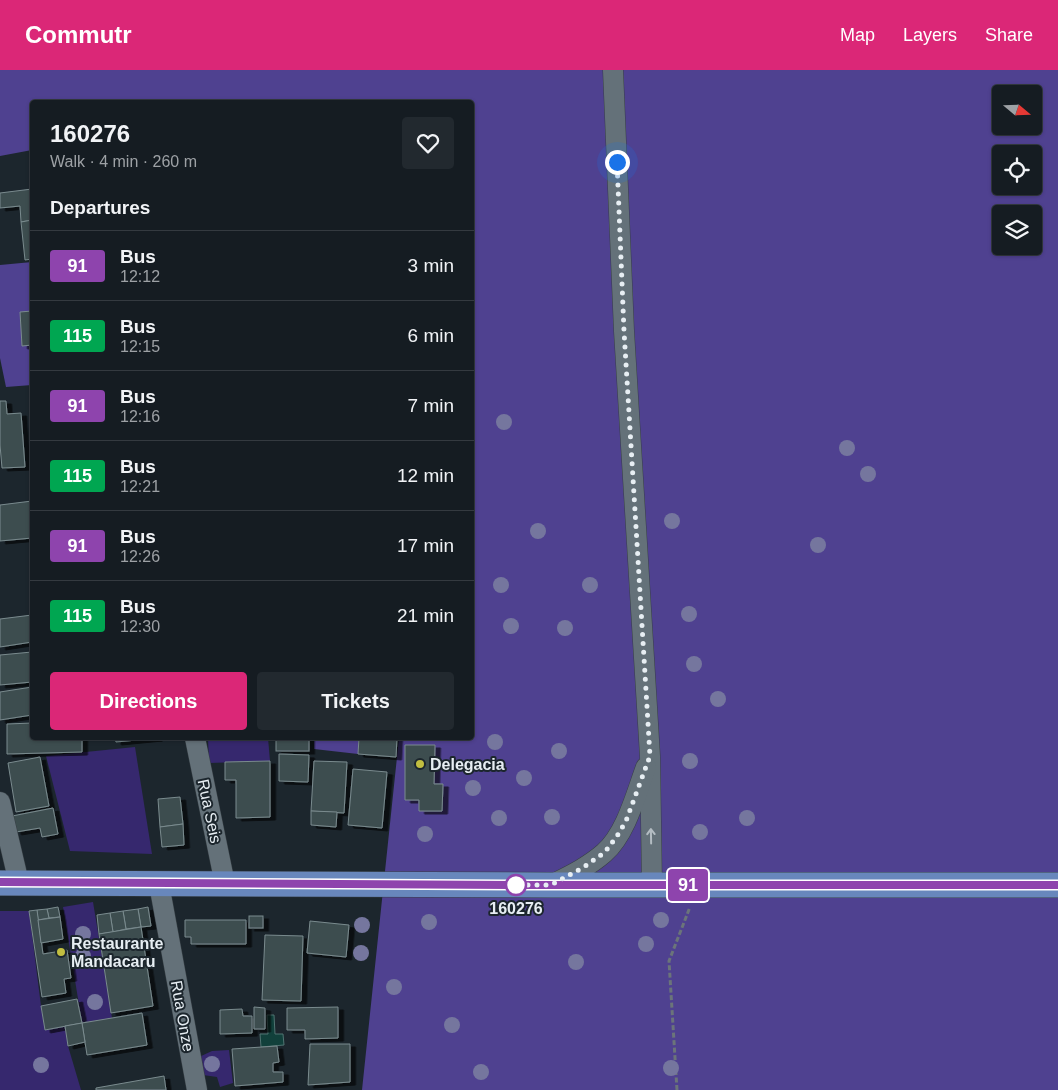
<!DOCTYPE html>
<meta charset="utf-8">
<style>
body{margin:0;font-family:Helvetica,sans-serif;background:#22292f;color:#f1f3f6;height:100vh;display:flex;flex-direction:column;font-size:19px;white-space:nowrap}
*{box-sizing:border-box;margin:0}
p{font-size:16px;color:#9da1a5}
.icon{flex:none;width:28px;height:28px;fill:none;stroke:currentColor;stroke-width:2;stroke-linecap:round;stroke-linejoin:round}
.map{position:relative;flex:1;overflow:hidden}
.details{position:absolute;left:30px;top:30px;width:444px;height:640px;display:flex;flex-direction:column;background:#151c22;border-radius:5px;box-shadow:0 1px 4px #0004,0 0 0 1px #343a40}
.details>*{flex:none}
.badge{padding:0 10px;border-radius:4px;font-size:18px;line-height:32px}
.needle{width:32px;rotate:109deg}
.controls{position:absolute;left:992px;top:15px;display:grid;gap:10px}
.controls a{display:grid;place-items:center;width:50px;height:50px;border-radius:5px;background:#151c22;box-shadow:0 1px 4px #0004,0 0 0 1px #343a40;font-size:25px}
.you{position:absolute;width:25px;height:25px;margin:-12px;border:4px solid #fff;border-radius:50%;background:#1a73e8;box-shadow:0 0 0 8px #1a73e833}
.map>.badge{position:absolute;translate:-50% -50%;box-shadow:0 0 0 2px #fff}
h2{padding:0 20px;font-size:19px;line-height:45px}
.round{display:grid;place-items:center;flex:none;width:52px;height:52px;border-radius:5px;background:#22292f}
.head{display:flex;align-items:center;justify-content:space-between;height:85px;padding:0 20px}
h1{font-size:24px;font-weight:700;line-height:38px}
.button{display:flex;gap:10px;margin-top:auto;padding:10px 20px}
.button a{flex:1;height:58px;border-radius:5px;background:#db2777;color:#fff;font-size:20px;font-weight:700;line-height:58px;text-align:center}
.button a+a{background:#22292f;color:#f1f3f6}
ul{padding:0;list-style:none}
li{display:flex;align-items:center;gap:15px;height:70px;padding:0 20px;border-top:1px solid #343a40}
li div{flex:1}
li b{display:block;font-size:19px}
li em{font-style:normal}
li .badge{min-width:55px;font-weight:700;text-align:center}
header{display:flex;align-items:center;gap:30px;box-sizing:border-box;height:70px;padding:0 25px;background:#db2777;color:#fff}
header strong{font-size:24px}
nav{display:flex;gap:28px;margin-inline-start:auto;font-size:18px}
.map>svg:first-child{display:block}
.green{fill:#36286e}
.forest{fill:#4f4190;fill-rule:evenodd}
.water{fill:#11403b;stroke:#517472}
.building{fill:#3e4d50;stroke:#7a8b8e;filter:url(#shadow)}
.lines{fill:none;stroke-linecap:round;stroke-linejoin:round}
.minor-casing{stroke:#384046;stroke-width:21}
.major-casing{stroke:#384046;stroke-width:26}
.path{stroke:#6b747a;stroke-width:3;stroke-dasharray:5 2.5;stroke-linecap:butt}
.minor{stroke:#647179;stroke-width:20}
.major{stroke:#6887bc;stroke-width:25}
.tree{fill:#75769e}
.oneway{stroke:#b3bcc2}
.line-casing{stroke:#fff;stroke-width:11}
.line{stroke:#8e44ad;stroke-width:8}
.walk{stroke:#e7eef3;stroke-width:5;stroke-dasharray:0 9}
.poi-dot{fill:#c1be40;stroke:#1c262d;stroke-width:2}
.stop-dot{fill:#fff;stroke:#8e44ad;stroke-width:2.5}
.labels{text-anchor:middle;stroke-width:4;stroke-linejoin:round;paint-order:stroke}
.poi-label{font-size:16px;font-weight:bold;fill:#e7eef3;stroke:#1c262d;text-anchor:start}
.street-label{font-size:16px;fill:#e7eef3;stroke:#1c262d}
.stop-label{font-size:16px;font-weight:bold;fill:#e7eef3;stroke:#1c262d}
</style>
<header>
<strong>Commutr</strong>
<nav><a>Map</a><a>Layers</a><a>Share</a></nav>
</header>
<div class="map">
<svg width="1058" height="1020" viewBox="0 0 1058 1020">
<defs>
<filter id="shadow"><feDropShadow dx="5.5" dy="3" stdDeviation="0" flood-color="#0009"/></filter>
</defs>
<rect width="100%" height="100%" fill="#1c262d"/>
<g class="green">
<polygon points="208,668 268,668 270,691 209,693"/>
<polygon points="135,677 152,784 70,781 46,686"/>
<polygon points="93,832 112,948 82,953 63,837"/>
<polygon points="0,841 29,841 41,936 45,960 65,956 68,976 81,1020 0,1020"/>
<polygon points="229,980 233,1013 220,1017 217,1007 203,1005 199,987 212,981"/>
</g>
<g class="forest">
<path d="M0,0h1058v1020h-696l37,-352h72v-636h-439v48l-32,6zM1001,24h33v32h-33zM1001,84h33v32h-33zM1001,144h33v32h-33z"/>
<polygon points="32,192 32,315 6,317 0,288 0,195"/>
<polygon points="314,668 359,668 358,684 314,679"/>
</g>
<polygon class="water" points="267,945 274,945 275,964 283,964 284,975 261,977 260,964 268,964"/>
<g class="building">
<polygon points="32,119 32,150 21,152 20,136 0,138 0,123"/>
<polygon points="32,150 32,189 25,190 21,152"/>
<polygon points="32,241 32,275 22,276 20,242"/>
<polygon points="0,331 6,331 7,344 21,343 25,397 2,398 0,375"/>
<polygon points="32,431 32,468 0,471 0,435"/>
<polygon points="32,545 32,572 0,577 0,549"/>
<polygon points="32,582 32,612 0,615 0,585"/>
<polygon points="32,617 32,645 0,650 0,622"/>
<polygon points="32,653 32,668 82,668 82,682 7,684 7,654"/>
<polygon points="115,668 157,668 116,672"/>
<rect x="276" y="668" width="33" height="13"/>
<polygon points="359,668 397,668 396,687 358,684"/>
<polygon points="405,675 435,675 434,714 443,714 442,741 419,741 419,730 405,730"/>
<polygon points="279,684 309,685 308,712 279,711"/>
<polygon points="40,687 49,736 16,742 8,693"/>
<polygon points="270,691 270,747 236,748 236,710 225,710 225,692"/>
<polygon points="314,691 347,692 344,743 311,741"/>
<polygon points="353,699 387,702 382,758 348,755"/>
<polygon points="180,727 183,754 160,757 158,729"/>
<polygon points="53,738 58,764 42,767 40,758 16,762 12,746"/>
<polygon points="311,741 337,742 336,757 311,755"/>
<polygon points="183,754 184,775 162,777 160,757"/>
<polygon points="58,837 60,847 49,848 47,839"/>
<polygon points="148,837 151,856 141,857 138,839"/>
<polygon points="47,839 49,848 38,850 37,840"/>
<polygon points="138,839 141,857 126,859 123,841"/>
<polygon points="37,840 43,884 67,880 71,908 64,909 66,923 42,927 29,841"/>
<polygon points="123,841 126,859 113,862 110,843"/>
<polygon points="110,843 113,862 99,864 97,845"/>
<rect x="249" y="846" width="14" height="12"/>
<polygon points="60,847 63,869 41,873 38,850"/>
<polygon points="185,850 246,850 246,874 191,874 191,867 185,867"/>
<polygon points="310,851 349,855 346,887 307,883"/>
<polygon points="141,857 153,936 111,943 99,864"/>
<polygon points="265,865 303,866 301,931 262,930"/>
<polygon points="77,929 82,953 45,960 41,936"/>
<polygon points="254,937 265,938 265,959 254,959"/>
<polygon points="338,937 338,968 305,969 305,960 287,960 287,938"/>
<polygon points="242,939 243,946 252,946 252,963 220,964 220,940"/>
<polygon points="142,943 147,975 87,985 82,953"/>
<polygon points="82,953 85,972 68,976 65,956"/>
<polygon points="310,974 350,974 350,1012 308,1015"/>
<polygon points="277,976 279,992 273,993 273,1002 283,1002 283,1012 235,1016 232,979"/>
<polygon points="164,1006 166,1020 96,1020 96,1018"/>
</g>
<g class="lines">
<defs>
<g id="minor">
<polyline points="613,0 624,261 650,686 652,815"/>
<polyline points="195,668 225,814"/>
<polyline points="0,732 19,813"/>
<polyline points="159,814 197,1020"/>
<path d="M551,815c18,-9 37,-18 53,-32 22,-19 32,-59 42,-86"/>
</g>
<polyline id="major" points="0,813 551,815 1058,815"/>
</defs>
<use href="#minor" class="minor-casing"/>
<use href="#major" class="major-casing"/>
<polyline class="path" points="677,1020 669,891 690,837"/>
<use href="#minor" class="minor"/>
<use href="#major" class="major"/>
</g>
<g class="tree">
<circle cx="504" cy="352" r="8"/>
<circle cx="847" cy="378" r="8"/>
<circle cx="868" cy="404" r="8"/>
<circle cx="672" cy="451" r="8"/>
<circle cx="538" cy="461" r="8"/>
<circle cx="818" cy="475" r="8"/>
<circle cx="501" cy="515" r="8"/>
<circle cx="590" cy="515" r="8"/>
<circle cx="689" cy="544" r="8"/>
<circle cx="511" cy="556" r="8"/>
<circle cx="565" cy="558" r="8"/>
<circle cx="694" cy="594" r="8"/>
<circle cx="718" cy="629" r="8"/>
<circle cx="495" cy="672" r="8"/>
<circle cx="559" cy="681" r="8"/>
<circle cx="690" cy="691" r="8"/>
<circle cx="524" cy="708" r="8"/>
<circle cx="473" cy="718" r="8"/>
<circle cx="552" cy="747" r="8"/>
<circle cx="499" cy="748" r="8"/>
<circle cx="747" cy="748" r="8"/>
<circle cx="700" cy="762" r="8"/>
<circle cx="425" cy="764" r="8"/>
<circle cx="661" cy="850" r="8"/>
<circle cx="429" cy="852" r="8"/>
<circle cx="362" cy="855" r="8"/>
<circle cx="83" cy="864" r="8"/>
<circle cx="646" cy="874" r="8"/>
<circle cx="361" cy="883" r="8"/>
<circle cx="83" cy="886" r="8"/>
<circle cx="576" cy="892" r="8"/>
<circle cx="394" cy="917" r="8"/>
<circle cx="95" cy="932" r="8"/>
<circle cx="452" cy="955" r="8"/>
<circle cx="212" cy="994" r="8"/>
<circle cx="41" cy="995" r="8"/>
<circle cx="671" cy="998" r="8"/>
<circle cx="481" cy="1002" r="8"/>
</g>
<defs><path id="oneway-shaft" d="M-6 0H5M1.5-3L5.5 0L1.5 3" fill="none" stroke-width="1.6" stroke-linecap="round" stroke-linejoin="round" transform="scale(1.25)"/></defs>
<use class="oneway" href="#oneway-shaft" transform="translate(651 766) rotate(-91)"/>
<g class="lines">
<defs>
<polyline id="line" points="0,812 513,815 1058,815"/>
</defs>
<use href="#line" class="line-casing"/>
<use href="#line" class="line"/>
<polyline class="walk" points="516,815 513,815 551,815 584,797 605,782 617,766 626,751 650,686 624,261 617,92"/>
</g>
<g class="poi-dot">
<circle cx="420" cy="694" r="5"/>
<circle cx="61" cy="882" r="5"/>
</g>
<circle class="stop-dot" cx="516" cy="815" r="10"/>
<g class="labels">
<g class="poi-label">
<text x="430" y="700">Delegacia</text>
<text x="71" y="879">Restaurante<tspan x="71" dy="18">Mandacaru</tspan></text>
</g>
<g class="street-label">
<text transform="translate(210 741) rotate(78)" y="6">Rua Seis</text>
<text transform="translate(183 946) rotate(80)" y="6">Rua Onze</text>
</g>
<g class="stop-label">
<text x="516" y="844">160276</text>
</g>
</g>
</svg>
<div class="controls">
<a><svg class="needle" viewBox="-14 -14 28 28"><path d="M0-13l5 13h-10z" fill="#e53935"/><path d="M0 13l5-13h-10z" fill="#9da1a5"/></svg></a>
<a><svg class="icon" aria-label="locate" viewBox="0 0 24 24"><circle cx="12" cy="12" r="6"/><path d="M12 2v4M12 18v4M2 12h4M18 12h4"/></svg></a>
<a><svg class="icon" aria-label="layers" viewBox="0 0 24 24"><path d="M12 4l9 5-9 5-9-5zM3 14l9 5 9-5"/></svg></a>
</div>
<div class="you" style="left:617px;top:92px"></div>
<b class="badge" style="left:688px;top:815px;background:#8e44ad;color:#fff">91</b>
<section class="details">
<div class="head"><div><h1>160276</h1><p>Walk · 4 min · 260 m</p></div><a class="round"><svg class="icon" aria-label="heart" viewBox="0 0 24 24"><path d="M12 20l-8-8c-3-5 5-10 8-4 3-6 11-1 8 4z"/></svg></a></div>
<h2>Departures</h2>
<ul>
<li><span class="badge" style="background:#8e44ad;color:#fff">91</span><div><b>Bus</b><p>12:12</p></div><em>3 min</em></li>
<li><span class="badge" style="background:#00a651;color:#fff">115</span><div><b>Bus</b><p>12:15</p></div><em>6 min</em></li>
<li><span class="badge" style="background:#8e44ad;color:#fff">91</span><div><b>Bus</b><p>12:16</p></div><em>7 min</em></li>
<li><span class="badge" style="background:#00a651;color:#fff">115</span><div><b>Bus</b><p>12:21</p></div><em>12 min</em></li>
<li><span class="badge" style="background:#8e44ad;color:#fff">91</span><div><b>Bus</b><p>12:26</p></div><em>17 min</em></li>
<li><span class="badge" style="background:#00a651;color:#fff">115</span><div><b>Bus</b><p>12:30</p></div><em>21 min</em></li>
</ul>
<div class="button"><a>Directions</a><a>Tickets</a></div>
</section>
</div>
